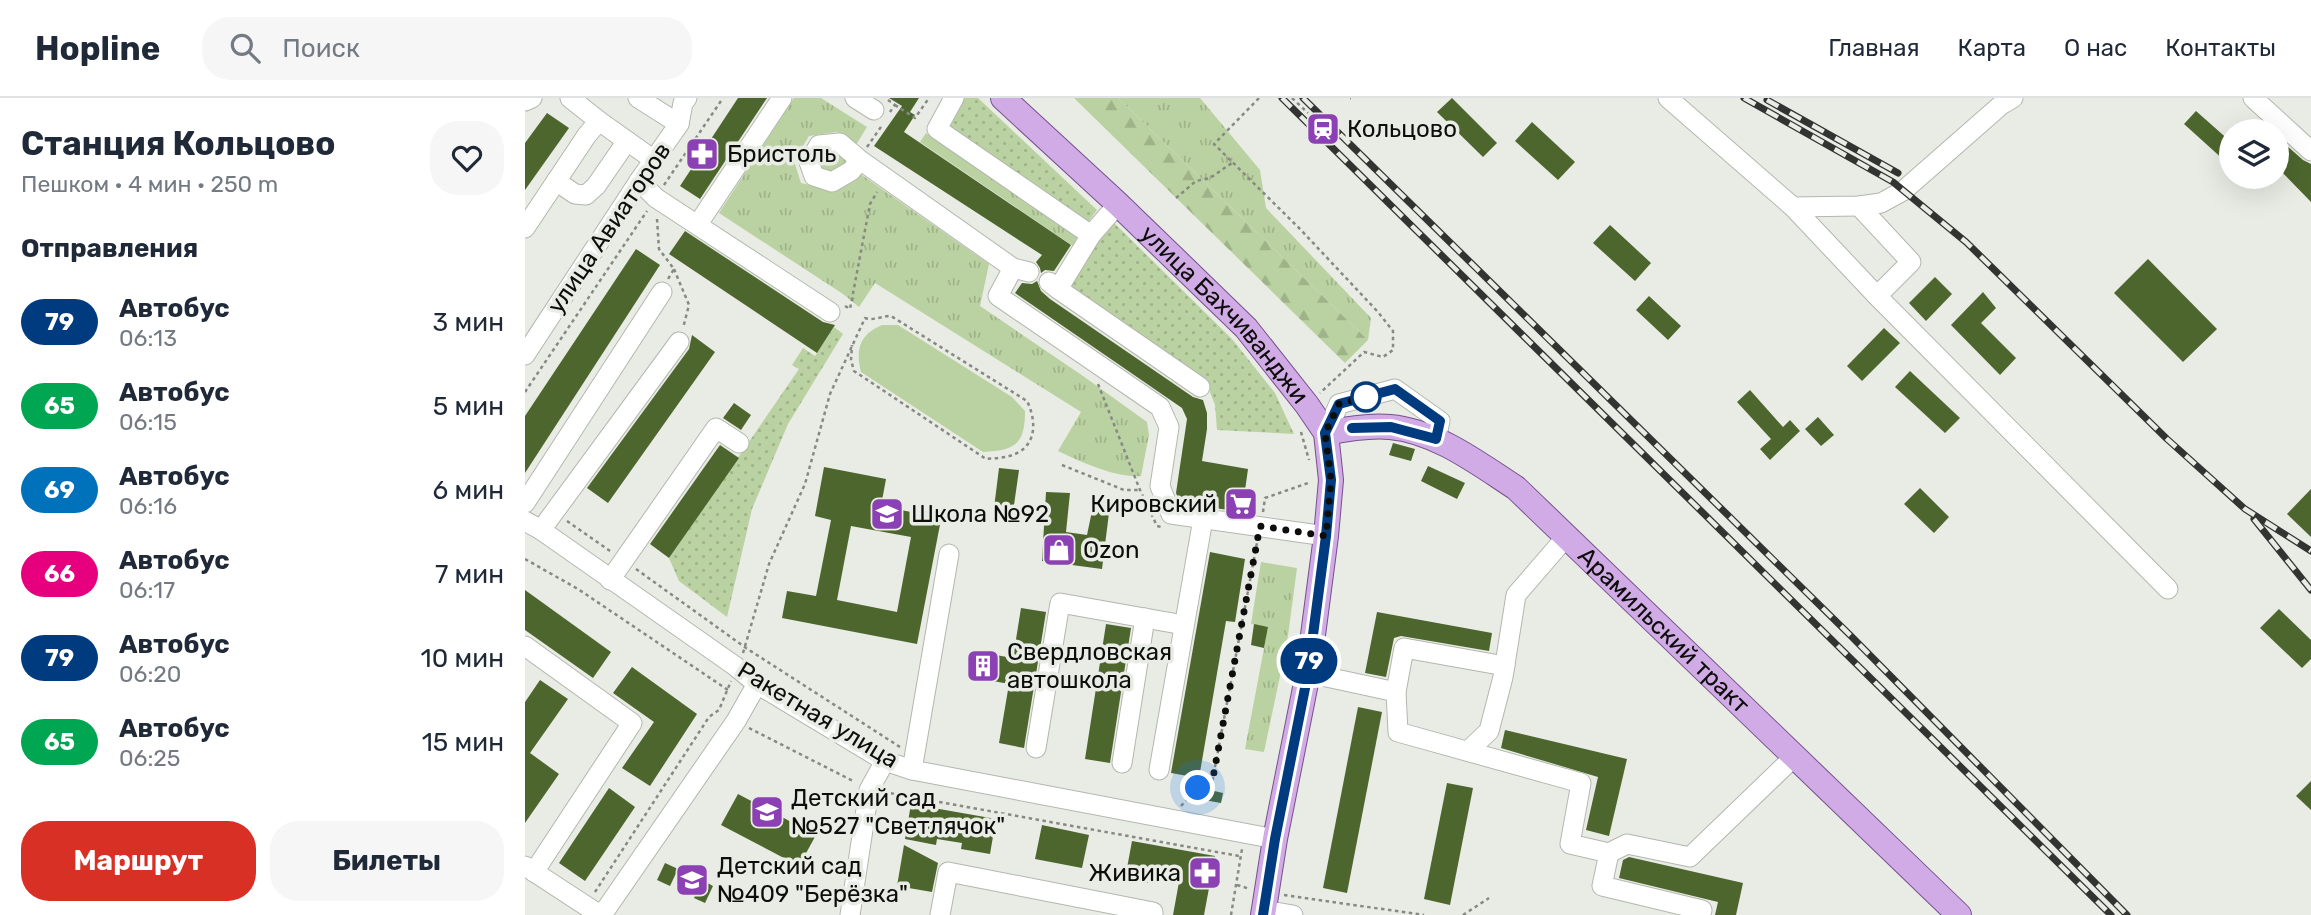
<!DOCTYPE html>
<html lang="ru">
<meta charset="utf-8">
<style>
body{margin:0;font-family:Rubik,sans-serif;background:#f6f6f7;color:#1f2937;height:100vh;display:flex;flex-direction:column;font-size:26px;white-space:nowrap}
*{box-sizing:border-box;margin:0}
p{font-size:23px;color:#747a83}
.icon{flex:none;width:38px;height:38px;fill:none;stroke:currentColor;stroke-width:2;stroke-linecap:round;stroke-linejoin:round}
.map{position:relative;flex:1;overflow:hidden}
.drawer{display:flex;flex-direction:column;background:#fff;width:525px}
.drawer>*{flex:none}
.badge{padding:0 14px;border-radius:23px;font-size:24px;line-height:46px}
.tools{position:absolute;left:1694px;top:21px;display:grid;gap:14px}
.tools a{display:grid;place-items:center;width:70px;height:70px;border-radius:50%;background:#fff;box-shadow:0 7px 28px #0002;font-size:35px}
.you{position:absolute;width:35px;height:35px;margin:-18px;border:5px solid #fff;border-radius:50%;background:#1a73e8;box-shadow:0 0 0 10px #1a73e833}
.map>.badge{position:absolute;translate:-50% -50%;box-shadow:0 0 0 4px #fff}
h2{padding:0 21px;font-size:26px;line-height:63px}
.round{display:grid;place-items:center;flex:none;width:74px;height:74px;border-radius:28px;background:#f6f6f7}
.overview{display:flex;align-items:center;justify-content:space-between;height:119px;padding:0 21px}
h1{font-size:33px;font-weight:700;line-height:52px}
.primary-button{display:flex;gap:14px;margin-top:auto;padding:14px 21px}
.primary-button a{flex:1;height:80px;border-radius:28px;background:#d93025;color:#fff;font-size:28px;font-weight:700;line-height:80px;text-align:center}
.primary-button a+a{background:#f6f6f7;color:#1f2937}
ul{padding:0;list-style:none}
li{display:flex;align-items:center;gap:21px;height:84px;padding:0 21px}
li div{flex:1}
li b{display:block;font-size:26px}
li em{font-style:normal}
li .badge{min-width:77px;font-weight:700;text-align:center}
header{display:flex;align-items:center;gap:42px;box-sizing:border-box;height:98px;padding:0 35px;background:#fff;border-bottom:2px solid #e0e1e3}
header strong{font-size:33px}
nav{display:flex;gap:38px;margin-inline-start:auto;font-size:24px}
.search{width:490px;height:63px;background:#f6f6f7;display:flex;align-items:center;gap:18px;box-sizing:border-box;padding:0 24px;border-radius:28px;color:#747a83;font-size:26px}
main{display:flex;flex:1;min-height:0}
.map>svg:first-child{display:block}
.grass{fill:url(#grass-tufts)}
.forest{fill:url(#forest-firs)}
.park{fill:url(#park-dots)}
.pitch{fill:#bad2a1}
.building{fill:#4d662e;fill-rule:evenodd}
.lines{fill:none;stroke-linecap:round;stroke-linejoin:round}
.minor-casing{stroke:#b3b7af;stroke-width:21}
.major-casing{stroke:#77508e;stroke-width:26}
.path{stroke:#878984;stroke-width:2.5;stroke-dasharray:3.5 3.5;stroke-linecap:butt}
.minor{stroke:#fff;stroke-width:19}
.major{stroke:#d0abe5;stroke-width:24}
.rail-casing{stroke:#333431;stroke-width:7}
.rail{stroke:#e8ece4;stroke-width:4.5;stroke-dasharray:13;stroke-linecap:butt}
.line-casing{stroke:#fff;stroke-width:16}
.line{stroke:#003b80;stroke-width:10}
.walk{stroke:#0d0e0c;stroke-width:7;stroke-dasharray:0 12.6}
.stop-dot{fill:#fff;stroke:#003b80;stroke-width:3.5}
.labels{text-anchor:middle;stroke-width:7;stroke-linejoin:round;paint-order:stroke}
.poi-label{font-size:24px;fill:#0d0e0c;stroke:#e8ece4;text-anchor:start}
.street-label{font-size:24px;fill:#0d0e0c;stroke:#e8ece4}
</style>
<header>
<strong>Hopline</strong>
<div class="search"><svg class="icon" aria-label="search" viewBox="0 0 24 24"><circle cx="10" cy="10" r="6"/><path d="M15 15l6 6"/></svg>Поиск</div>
<nav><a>Главная</a><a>Карта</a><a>О нас</a><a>Контакты</a></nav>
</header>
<main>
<section class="drawer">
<div class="overview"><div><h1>Станция Кольцово</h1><p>Пешком · 4 мин · 250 m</p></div><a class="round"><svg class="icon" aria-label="heart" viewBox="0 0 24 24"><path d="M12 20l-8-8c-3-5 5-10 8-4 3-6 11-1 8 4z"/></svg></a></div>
<h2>Отправления</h2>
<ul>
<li><span class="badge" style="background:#003b80;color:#fff">79</span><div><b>Автобус</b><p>06:13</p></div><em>3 мин</em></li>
<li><span class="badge" style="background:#00a651;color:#fff">65</span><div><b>Автобус</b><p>06:15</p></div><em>5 мин</em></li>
<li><span class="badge" style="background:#0072bc;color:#fff">69</span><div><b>Автобус</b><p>06:16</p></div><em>6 мин</em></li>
<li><span class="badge" style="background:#e6007e;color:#fff">66</span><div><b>Автобус</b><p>06:17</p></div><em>7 мин</em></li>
<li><span class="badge" style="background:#003b80;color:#fff">79</span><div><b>Автобус</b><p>06:20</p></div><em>10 мин</em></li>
<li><span class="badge" style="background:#00a651;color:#fff">65</span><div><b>Автобус</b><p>06:25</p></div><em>15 мин</em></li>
</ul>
<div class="primary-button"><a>Маршрут</a><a>Билеты</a></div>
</section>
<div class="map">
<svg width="1786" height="817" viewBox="0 0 1786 817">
<defs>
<pattern id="grass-tufts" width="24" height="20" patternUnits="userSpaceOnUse" patternTransform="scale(1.75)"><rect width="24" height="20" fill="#bad2a1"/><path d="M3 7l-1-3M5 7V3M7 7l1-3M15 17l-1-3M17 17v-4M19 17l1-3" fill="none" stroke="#9fb389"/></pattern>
<pattern id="forest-firs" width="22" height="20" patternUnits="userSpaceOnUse" patternTransform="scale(1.75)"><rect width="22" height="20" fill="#bad2a1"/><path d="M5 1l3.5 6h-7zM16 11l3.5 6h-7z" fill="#9fb389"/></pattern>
<pattern id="park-dots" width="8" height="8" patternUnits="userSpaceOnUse" patternTransform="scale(1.75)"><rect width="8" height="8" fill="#bad2a1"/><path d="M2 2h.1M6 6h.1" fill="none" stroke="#9fb389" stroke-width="1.8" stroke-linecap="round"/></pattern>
</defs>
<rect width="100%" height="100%" fill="#e8ece4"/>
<g class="grass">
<path d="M269,0h27l46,29 -11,18 -19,-13 -28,4 -15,25 7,22 29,6 29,-16 130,91 -9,42 103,70 64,46 2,13 -8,41c-25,2 -60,-14 -83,-25l23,-39 -206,-129 -16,24 -16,-13 -124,-81z"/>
<polygon points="593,0 675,0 735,72 741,110 846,220 843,242"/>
<polygon points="401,35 554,139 548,148 395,44"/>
<polygon points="310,48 321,61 319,70 303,80 287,75 292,49"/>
<polygon points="736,464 772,470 762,545 739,654 720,651 743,529 726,526"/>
</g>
<polygon class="forest" points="549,0 593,0 843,242 820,265"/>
<g class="park">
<polygon points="439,0 453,0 572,112 561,127 422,27"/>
<polygon points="583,119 707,241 750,295 769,336 692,332 690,307 683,289 533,191"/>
<polygon points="309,229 318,236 263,326 227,411 202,519 154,483 144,460 274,271 267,267 278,250 290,258"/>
</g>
<path class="pitch" d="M357,227h16l114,72 13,14c0,33 -10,40 -42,41l-122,-80c-6,-23 -1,-38 21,-47z"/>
<g class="building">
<polygon points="213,0 242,0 175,101 155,88"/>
<polygon points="364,0 394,0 385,14 390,17 379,34 546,147 529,173 520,172 516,175 515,170 511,164 517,157 349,48 377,8"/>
<polygon points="927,0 972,45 958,59 912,14"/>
<polygon points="1671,13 1706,44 1706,56 1700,63 1659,26"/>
<polygon points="22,15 44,30 0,92 0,45"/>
<polygon points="1007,24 1050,64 1033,82 990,43"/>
<polygon points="1760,46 1778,62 1786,66 1786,104 1752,69 1752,55"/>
<polygon points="1085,127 1126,165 1110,183 1068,145"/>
<polygon points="160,133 298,224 310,227 292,255 144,156"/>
<polygon points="111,151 135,167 0,375 0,318"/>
<polygon points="1623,161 1692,231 1658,264 1589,195"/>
<polygon points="1410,179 1427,196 1401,223 1384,205"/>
<polygon points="512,183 516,193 525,201 668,299 678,302 682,315 682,331 677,363 723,371 717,414 655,405 651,395 662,321 657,310 490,195 497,185 507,186"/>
<polygon points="1458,194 1471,210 1456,225 1491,260 1475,277 1426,227"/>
<polygon points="1124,198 1156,228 1143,242 1111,212"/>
<polygon points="1359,230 1375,245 1337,283 1322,268"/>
<polygon points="167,237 190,254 83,405 62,390 164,251"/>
<polygon points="1385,273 1435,320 1420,335 1370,289"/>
<polygon points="1225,292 1258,329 1265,322 1275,333 1245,362 1235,351 1246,341 1212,304"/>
<polygon points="209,305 226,317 216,332 198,320"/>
<polygon points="1293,319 1309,337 1296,348 1280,331"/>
<polygon points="868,345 890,351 886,363 864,357"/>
<polygon points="195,347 214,360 144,460 125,446"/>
<polygon points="903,368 940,385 932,401 896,383"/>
<path d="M299,369l62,12 -5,27 35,7 1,-9 26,5 -26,135 -135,-26 5,-27 29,5 15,-76 -16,-4zM326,428l60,11 -14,75 -60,-12z"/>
<polygon points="474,370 494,372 487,421 468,418"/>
<polygon points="1395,390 1424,419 1409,435 1379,406"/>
<polygon points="1786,391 1786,439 1762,416"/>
<polygon points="521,394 545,395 541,434 562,437 567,413 584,415 577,471 517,463"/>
<polygon points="685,454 720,461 710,524 701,523 674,680 646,675"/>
<polygon points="0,492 86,554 68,580 0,532"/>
<polygon points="496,510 521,514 499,650 474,645 484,586 442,578 447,553 488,560"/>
<polygon points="1754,511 1786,542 1786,561 1777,570 1735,530"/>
<polygon points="852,514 967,535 964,553 876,538 869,540 861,579 840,575"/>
<polygon points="581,526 606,530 585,665 560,661"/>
<polygon points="729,526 743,529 739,550 726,547"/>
<polygon points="107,569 172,616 125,688 97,670 129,624 88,595"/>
<polygon points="15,582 43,601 5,655 34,676 0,725 0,604"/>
<polygon points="833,609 857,614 822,795 798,790"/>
<polygon points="980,632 1102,661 1084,738 1061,732 1073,679 976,650"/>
<polygon points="1786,683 1786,712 1771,698"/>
<polygon points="922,685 948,690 925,807 899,801"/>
<polygon points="84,690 110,709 60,783 34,765"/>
<polygon points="681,691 698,695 696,705 679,702"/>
<polygon points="213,696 291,737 274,768 196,727"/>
<polygon points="386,706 471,721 465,756 436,751 437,745 412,741 411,747 380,741"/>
<polygon points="517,727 564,737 557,770 510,761"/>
<polygon points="607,743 690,758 679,817 648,817 654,784 631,780 630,786 600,781"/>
<polygon points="379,747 413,765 407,794 372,788"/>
<polygon points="1104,759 1218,785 1211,817 1190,817 1193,804 1094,780 1098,762"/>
<polygon points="140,765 153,771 145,788 132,782"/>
<polygon points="177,782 188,788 180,805 169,800"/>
</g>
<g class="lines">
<defs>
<g id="minor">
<polyline points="45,0 74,23"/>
<polyline points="113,0 154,26"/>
<polyline points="330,0 349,12"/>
<polyline points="429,0 412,31 566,137"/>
<polyline points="1143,0 1268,109 1352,198 1386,164 1334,108"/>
<polyline points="1728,0 1786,53"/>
<polyline points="0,3 7,0"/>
<polyline points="335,62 326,73 307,84 289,78 284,64 294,47 315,45 335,62 488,170 504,174"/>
<polyline points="31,83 50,96 61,97 71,88 102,43"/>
<polyline points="114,83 131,100 305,214"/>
<polyline points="1268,109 1334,108 1356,105 1378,93 1476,7 1488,0"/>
<polyline points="173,126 257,0"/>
<polyline points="0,130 62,37 74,23 129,62"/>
<polyline points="488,170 473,198 635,309 644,329 635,388 646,416 801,438"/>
<polyline points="524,184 533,191 566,137 593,106"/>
<polyline points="533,191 675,289"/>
<polyline points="1352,198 1643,491"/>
<polyline points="0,257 114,83 154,26 158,5 162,0"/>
<polyline points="801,335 814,306 870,291 915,323 911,341"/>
<polyline points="0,405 137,194"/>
<polyline points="0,423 16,432 210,568 232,586 360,663 387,672 750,741"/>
<polyline points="16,432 154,244"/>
<polyline points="85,482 191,330 214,345"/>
<polyline points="0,548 107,625 9,774"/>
<polyline points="783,575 871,594 873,634 1056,685 1045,746 1084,755 1102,746 1165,759 1270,658"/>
<polyline points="871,594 879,550 980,568"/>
<polyline points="511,650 535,505 659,527"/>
<polyline points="943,653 964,633 978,579 991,497 1042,438"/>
<polyline points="597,665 620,520"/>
<polyline points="387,672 424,456"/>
<polyline points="634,672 678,421"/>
<polyline points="1084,755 1077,788 1177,812"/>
<polyline points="0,768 75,817"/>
<polyline points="739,812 768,817"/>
<polyline points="77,817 211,623 232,586"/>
<polyline points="325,817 344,692 360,663"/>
<polyline points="415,817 423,774 628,814 628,817"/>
</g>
<g id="major">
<path id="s1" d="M478,0l115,106 128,124 61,77 19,28 5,47 -5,56 -18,137 -33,166 -12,76"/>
<path id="s2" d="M801,335c20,-4 43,-8 64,-6 46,4 89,37 126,61l443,427"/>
</g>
</defs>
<use href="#minor" class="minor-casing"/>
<use href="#major" class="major-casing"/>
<g class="path">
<polyline points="734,0 689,46 775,131 853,214 868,233 868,252 858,259 839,254 795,295"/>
<polyline points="767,0 783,15"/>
<polyline points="825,0 826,0"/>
<polyline points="363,2 370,7 365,14"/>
<polyline points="370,7 390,20 404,0"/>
<polyline points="342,49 358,26"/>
<polyline points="139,87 198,0"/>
<polyline points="651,100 671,83 685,80 707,65"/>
<polyline points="132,121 134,151 149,171 143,181"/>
<polyline points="149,171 164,207 158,230"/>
<polyline points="320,208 325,211 345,106 352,94"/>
<polyline points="573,286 615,392 632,428 636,429"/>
<polyline points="0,294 122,113"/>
<polyline points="776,334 784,362"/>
<polyline points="537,367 599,392 613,392"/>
<polyline points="738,414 740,400 786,384"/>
<polyline points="42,423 85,453"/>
<polyline points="0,461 53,491 203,592"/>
<polyline points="111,471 221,550 375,649"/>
<path d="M218,555l26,-89 36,-80 25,-90 35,-76c9,3 16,-2 26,-2l136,85c8,16 11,40 -8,51 -10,6 -22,6 -33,7l-132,-88 -3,-11 1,-15"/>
<polyline points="224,630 330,684"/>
<polyline points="359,694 714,758"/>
<polyline points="656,708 673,690 687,685 732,445"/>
<polyline points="712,787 725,791"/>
<polyline points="70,794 184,619 194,612 206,583"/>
<polyline points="759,797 899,817"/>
<polyline points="706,817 717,751"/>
<polyline points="938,817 964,800"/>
</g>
<use href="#minor" class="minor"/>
<use href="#major" class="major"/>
<defs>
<g id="rail">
<polyline points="757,0 1586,817"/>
<polyline points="778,0 1326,538 1602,817"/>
<polyline points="1219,0 1368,84 1441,144 1642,341 1720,411 1786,453"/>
<polyline points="1242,2 1373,75"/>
<polyline points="1729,421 1786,492"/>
</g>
</defs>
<use href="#rail" class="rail-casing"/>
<use href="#rail" class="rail"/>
</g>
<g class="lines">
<defs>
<polyline id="line" points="738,817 750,741 783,575 801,438 806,382 800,335 814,306 870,291 915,323 911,341 866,329 827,330"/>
</defs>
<use href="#line" class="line-casing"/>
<use href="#line" class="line"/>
<polyline class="walk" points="673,690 687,685 735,428 801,438 806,382 800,335 814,306 841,299"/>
</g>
<defs>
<symbol id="station-square" viewBox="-11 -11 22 22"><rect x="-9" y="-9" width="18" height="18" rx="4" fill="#8b41b3" stroke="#e8ece4"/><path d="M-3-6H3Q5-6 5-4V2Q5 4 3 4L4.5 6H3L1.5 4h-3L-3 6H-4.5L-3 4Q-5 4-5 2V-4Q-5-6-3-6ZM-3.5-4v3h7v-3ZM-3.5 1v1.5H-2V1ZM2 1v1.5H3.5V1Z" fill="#fff"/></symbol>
<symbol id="pharmacy-square" viewBox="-11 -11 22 22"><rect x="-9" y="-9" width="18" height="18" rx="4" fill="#8b41b3" stroke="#e8ece4"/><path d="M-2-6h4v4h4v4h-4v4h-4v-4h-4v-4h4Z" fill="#fff"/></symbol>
<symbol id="supermarket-square" viewBox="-11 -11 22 22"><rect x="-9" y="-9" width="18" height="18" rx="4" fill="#8b41b3" stroke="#e8ece4"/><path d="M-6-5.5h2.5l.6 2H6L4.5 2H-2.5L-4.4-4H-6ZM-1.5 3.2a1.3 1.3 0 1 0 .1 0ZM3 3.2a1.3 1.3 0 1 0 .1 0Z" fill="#fff"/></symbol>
<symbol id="school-square" viewBox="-11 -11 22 22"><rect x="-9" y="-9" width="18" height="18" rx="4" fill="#8b41b3" stroke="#e8ece4"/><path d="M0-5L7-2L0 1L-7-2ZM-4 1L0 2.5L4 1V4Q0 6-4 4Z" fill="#fff"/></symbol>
<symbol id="shop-square" viewBox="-11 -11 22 22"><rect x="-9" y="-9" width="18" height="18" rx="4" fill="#8b41b3" stroke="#e8ece4"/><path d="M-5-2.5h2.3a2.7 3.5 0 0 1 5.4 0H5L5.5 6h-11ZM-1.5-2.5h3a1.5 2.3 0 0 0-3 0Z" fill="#fff"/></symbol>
<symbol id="building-square" viewBox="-11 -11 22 22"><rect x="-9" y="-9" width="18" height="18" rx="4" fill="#8b41b3" stroke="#e8ece4"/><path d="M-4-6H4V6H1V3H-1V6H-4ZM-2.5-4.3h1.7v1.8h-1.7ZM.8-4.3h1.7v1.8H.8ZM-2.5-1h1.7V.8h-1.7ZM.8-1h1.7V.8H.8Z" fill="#fff"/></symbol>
</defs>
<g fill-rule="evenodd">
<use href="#station-square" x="779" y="12" width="38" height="38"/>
<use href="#pharmacy-square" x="158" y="37" width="38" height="38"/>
<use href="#supermarket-square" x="697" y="387" width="38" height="38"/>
<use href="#school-square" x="343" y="397" width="38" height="38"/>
<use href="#shop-square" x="515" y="433" width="38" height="38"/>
<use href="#building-square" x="439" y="549" width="38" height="38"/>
<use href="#school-square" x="223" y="695" width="38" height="38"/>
<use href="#pharmacy-square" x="661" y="756" width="38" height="38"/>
<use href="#school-square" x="148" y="763" width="38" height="38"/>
</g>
<circle class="stop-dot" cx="841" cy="299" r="14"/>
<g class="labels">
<g class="poi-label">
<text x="822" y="39">Кольцово</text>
<text x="202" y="64">Бристоль</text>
<text x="692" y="414" text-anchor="end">Кировский</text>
<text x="386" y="424">Школа №92</text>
<text x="558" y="460">Ozon</text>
<text x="482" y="562">Свердловская<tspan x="482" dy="28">автошкола</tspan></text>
<text x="266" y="708">Детский сад<tspan x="266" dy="28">№527 "Светлячок"</tspan></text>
<text x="192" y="776">Детский сад<tspan x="192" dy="28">№409 "Берёзка"</tspan></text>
<text x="656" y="783" text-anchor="end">Живика</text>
</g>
<g class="street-label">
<text transform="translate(84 130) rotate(-56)" y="8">улица Авиаторов</text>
<text dy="8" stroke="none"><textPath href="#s1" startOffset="310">улица Бахчиванджи</textPath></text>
<text dy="8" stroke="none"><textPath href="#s2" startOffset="411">Арамильский тракт</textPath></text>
<text transform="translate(293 617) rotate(31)" y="8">Ракетная улица</text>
</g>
</g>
</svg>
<div class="tools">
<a><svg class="icon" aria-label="layers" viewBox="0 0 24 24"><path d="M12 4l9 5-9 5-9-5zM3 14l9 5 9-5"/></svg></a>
</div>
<div class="you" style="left:673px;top:690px"></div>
<b class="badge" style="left:784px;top:563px;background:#003b80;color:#fff">79</b>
</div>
</main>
